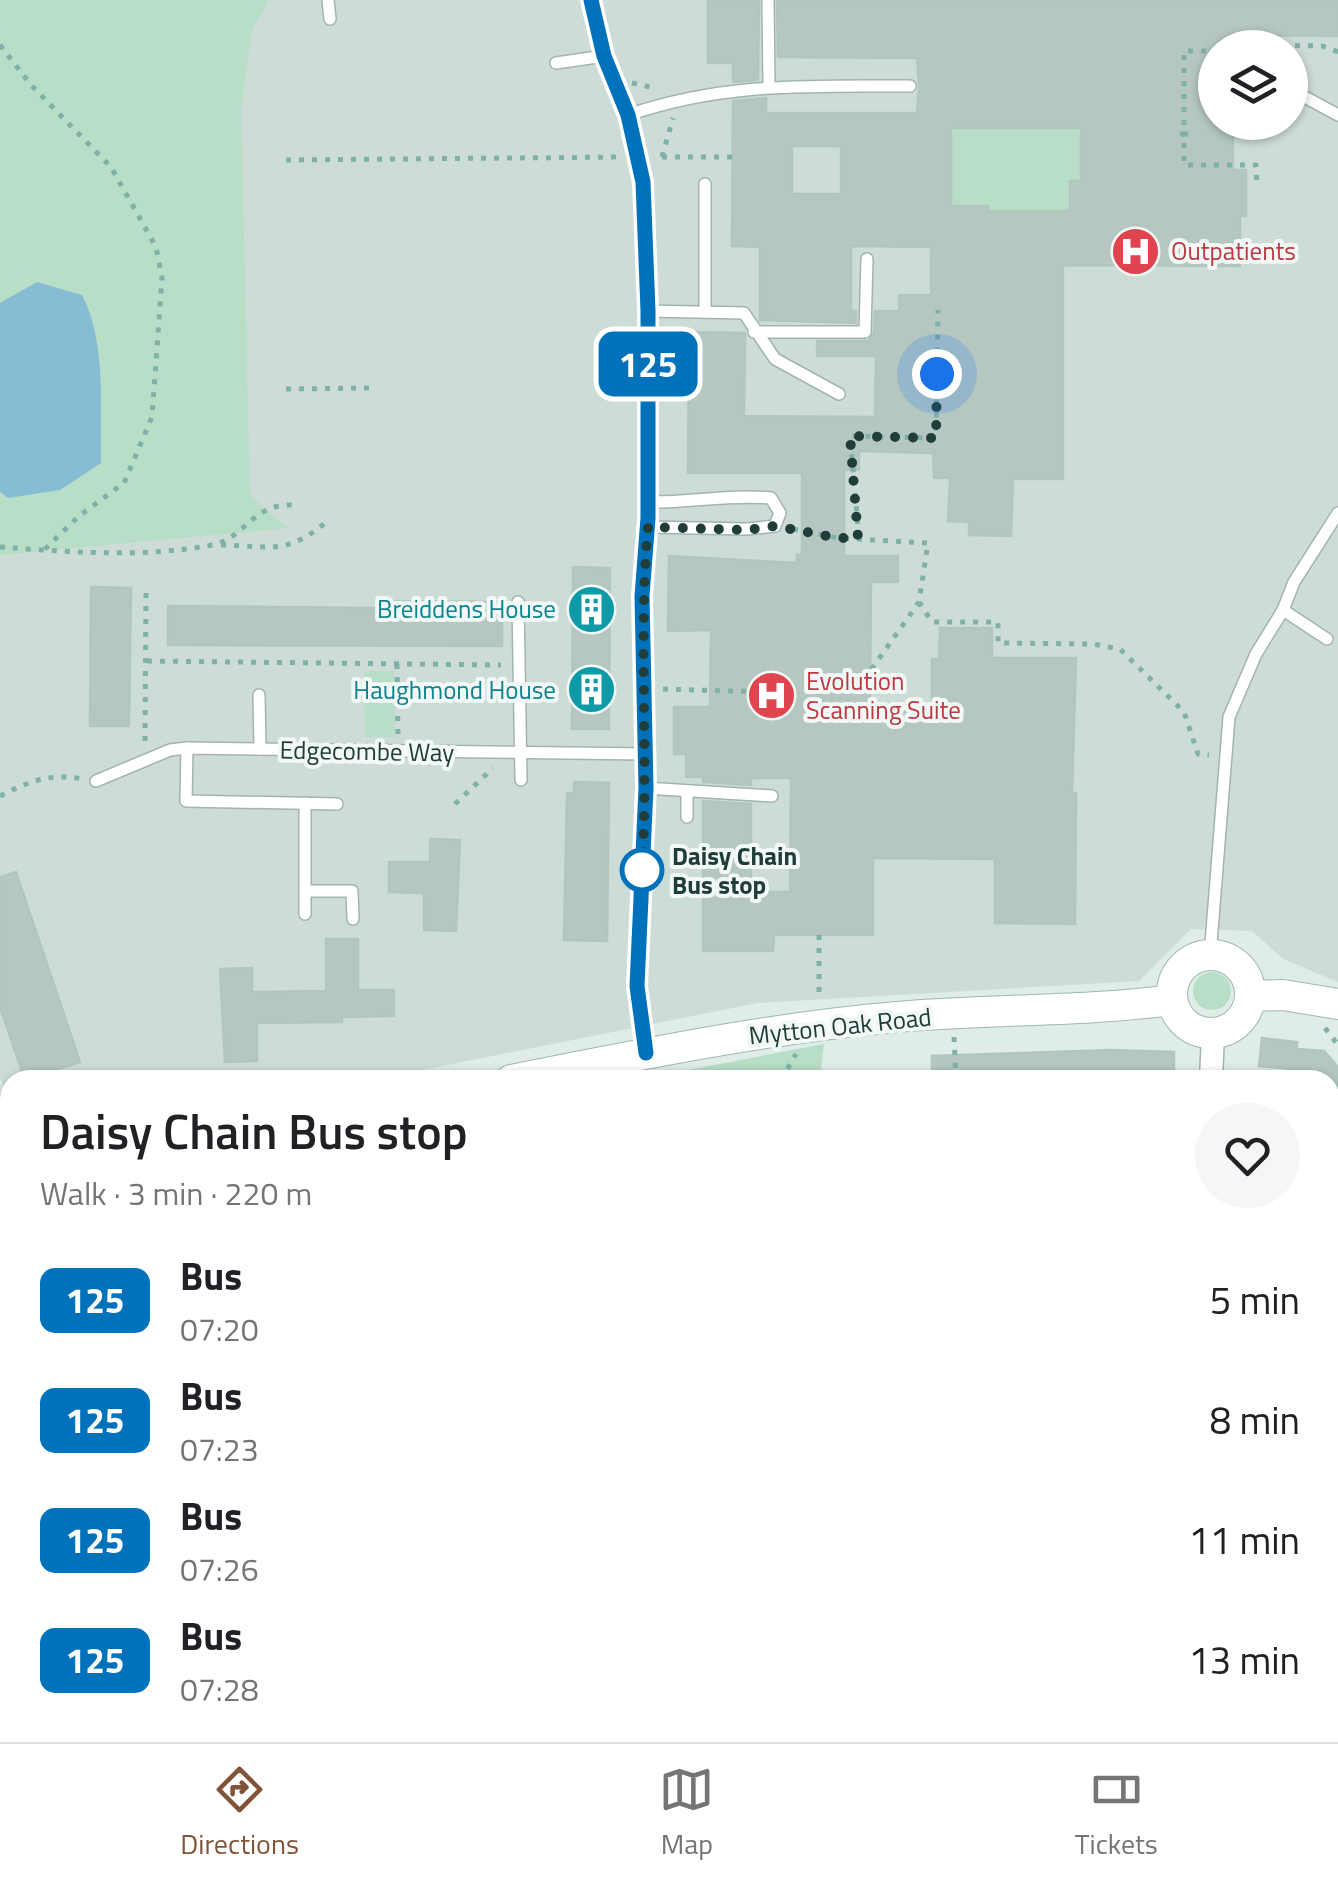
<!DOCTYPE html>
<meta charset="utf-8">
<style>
body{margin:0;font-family:"Titillium Web",sans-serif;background:#f6f6f6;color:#202124;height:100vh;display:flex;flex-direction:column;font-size:38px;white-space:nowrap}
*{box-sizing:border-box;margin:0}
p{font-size:32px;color:#757577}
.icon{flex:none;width:55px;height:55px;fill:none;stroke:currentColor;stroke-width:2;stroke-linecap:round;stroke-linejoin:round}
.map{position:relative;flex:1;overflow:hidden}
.sheet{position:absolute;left:0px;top:1070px;width:1340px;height:672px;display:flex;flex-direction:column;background:#fff;border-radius:30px 30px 0 0;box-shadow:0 2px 8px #0004}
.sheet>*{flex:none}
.badge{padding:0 20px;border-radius:15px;font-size:35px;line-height:65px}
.buttons{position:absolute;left:1198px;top:30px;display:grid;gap:20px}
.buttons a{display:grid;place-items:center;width:110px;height:110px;border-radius:50%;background:#fff;box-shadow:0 2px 8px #0004;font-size:50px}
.you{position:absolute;width:50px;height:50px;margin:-25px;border:8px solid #fff;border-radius:50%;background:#1a73e8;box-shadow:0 0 0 15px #1a73e833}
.map>.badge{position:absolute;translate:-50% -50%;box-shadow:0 0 0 5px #fff}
.round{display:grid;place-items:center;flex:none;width:105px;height:105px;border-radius:52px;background:#f6f6f6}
.head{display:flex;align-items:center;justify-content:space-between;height:170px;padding:0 40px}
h1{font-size:48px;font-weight:600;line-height:75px}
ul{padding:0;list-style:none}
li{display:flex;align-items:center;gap:30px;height:120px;padding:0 40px}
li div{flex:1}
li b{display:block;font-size:38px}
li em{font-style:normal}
li .badge{min-width:110px;font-weight:700;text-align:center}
.tab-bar{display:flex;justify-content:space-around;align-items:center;height:140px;border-top:2px solid #e0e0e0;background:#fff;font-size:28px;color:#757577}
.tab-bar a{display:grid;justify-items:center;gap:5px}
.tab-bar .on{color:#815339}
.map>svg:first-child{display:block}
.built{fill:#cedcd7;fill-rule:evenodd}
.green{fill:#b8dec7}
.water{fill:#86bdd4}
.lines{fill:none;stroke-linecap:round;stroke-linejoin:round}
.stream{stroke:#86bdd4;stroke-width:8}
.building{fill:#b6c7c2;stroke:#b2c6c0;stroke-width:2.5;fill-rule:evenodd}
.service-casing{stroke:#a3b4b0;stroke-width:14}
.minor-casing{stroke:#a3b4b0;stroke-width:25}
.secondary-casing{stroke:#9eb8b2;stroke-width:32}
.path{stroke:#7fb1a8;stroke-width:5;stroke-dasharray:5 8;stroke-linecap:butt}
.service{stroke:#fff;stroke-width:11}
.minor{stroke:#fff;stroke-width:22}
.secondary{stroke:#fff;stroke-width:30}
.line-casing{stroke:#fff;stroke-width:22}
.line{stroke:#0072bc;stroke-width:15}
.walk{stroke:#203d39;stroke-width:10;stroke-dasharray:0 18}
.stop-dot{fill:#fff;stroke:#0072bc;stroke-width:5}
.labels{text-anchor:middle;stroke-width:8;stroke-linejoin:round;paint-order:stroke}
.health-label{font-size:25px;fill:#be3a42;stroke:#f1f8f6;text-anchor:start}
.culture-label{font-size:25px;fill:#0d838f;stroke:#f1f8f6;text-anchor:end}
.street-label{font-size:25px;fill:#203d39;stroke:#f1f8f6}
.stop-label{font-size:25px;font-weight:bold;fill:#203d39;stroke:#f1f8f6;text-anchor:start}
</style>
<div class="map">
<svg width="1338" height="1742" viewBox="0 0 1338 1742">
<rect width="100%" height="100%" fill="#e0ece8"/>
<path class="built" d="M0,0h1338v982l-55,-23 -31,-28 -61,-2 -52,52 -381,22 -385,77h-363v13l-3,-1 -7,-14zM1215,48h75v74h-75z"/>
<g class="green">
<polygon points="0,0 269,0 252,30 241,108 250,496 288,528 0,555"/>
<polygon points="1081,127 1081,181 1070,181 1070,211 988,211 987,206 951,219 951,128"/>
<polygon points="364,671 394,671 395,737 365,737"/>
<circle cx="1212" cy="991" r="19"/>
<polygon points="824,1044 820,1080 636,1080"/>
<polygon points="0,1329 10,1350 10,1433 0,1433 0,1413 5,1410 0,1392"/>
<polygon points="0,1485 4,1491 1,1528 10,1559 10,1732 290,1732 301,1742 0,1742"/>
<polygon points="795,1732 798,1742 365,1742 357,1733"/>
</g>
<path class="water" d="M37,282l45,13c25,48 18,114 19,168l-41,27 -52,8 -8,-6v-189z"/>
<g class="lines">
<g class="stream">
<polyline points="795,1732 798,1742"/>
<polyline points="495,1742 543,1732"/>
</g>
</g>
<g class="building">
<polygon points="708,0 759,0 758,80 733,82 733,63 708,63"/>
<path d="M777,0h561v36l-109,-1v13h-14v74h18v48h13v46h-6v50l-177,-1v214h-50l-2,57 -42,-1v-13l-21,-1 2,-43h-16l-1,-25 -74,-2v19h-15v86h54v26h-27l-1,126h62v-49h7l1,-31h52v30h84l-4,135h4l-1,131 -80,-1v-64l-122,-1v77h-99l-1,16h-70v-150l48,3v88h39l1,-114h-40v7l-48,-3v-5h-17v-23h-12v-47h36l1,-77 -43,1 1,-75 128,7v-8h5v-82h-114l1,-141 56,1 -1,83 131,1 1,-61h-59v-15h52l5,-8 1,-22h24v-16h32v-48l-80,-1v65h5v12l-96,-3v-73l-28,-1 1,-145 33,-3v15h151l2,-26 -2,-29 -139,-1zM951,128h130v53h-11v30h-82v-5h-37zM792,146h49v48h-49z"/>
<polygon points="573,567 610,568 609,729 572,729"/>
<polygon points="91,587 131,588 129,726 90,726"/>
<polygon points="377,601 502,602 502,646 168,645 168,606 377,608"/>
<polygon points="574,782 609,783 607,941 564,940 567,793 574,793"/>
<polygon points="430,839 460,840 456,931 424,930 424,893 389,892 389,862 430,862"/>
<polygon points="16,872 80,1062 25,1080 0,1007 0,877"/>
<polygon points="326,939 358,939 358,990 394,990 394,1016 342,1017 342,1022 257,1023 257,1061 225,1062 220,969 252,968 252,992 326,991"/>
<polygon points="1262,1038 1297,1042 1297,1049 1324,1051 1338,1067 1338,1099 1330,1090 1330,1080 1322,1080 1314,1071 1259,1066"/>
<polygon points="1111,1050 1174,1052 1174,1080 932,1080 932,1056"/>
</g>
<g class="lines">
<defs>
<g id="service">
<polyline points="328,0 330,19"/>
<polyline points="591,0 604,56 628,115 643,182 648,311 648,517 642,596 645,788 637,986 645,1053"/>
<polyline points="768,0 769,87"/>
<polyline points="556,63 604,56"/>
<polyline points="1290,89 1338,115"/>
<path d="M628,115c95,-33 183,-29 282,-29"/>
<polyline points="648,311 744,313 775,359 839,394"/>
<polyline points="705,312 705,184"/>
<polyline points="754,332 865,332 867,259"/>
<path d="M648,527l99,2 28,-3 5,-13 -9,-15c-41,-4 -82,5 -123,4"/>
<polyline points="518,602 521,780"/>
<polyline points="1283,610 1327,639"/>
<polyline points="259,695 260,749"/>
<polyline points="187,748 186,801 337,804"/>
<polyline points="96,781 170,750 187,748 645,754"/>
<polyline points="645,788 772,796"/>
<polyline points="305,803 305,914"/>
<polyline points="687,817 687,791"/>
<polyline points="305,891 352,891 353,919"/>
<polyline points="1210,956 1229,717 1256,654 1283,610 1294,582 1338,513"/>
<polyline points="1330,1619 1338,1524"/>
</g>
<g id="minor">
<polyline points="1211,1080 1213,1033"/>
<polyline points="1330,1305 1338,1306"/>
<polyline points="0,1453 10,1454"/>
<polyline points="1330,1524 1338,1524"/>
<polyline points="1330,1704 1338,1700"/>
<polyline points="332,1732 342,1742"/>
<polyline points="1009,1732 1032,1742"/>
<polyline points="1227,1742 1261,1732"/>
</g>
<g id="secondary">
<circle cx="1211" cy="994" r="39"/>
<polyline points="1250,996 1283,995 1338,1004"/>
<path d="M511,1080c128,-25 256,-52 386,-63 91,-8 184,-5 275,-17"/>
<polyline points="0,1192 10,1191"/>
<polyline points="0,1278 10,1279"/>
</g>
</defs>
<use href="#service" class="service-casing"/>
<use href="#minor" class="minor-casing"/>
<use href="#secondary" class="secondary-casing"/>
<g class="path">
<polyline points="0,45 31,85 111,167 156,247 162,278 152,417 124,483 79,516 44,550"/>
<polyline points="1234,48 1234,44 1322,46 1338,52"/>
<polyline points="632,83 655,88"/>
<polyline points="1180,134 1184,134 1184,165 1256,165 1257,184"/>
<polyline points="1188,134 1184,134 1184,51 1215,51"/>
<polyline points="662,157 673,118"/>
<polyline points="662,157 732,157"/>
<polyline points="286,160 621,157"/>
<polyline points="286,389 374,388"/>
<polyline points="793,529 838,538 928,543 919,602 871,670"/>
<polyline points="859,537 850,436 936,438 938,310"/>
<path d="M221,545c54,1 64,11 108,-25"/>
<path d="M0,547c69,5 144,11 212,-2 33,-6 40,-42 81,-40"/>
<polyline points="919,602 932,622 998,622 998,643 1093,644 1120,649 1184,712 1198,754 1209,755"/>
<polyline points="147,661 501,665"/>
<polyline points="397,664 398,734"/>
<polyline points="663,689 765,692"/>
<polyline points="145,741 146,591"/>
<path d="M0,796c30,-15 49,-23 83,-17"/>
<polyline points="455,804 493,768"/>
<polyline points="819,935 819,998"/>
<polyline points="1325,1028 1338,1045"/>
<polyline points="954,1037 956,1080"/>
<polyline points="781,1080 796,1054"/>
<polyline points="0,1104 10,1106"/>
<polyline points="595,1732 599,1742"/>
<polyline points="576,1742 594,1732"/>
</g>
<use href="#service" class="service"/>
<use href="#minor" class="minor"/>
<use href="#secondary" class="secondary"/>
</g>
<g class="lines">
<defs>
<polyline id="line" points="591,0 604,56 628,115 643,182 648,311 648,518 642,596 646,788 637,986 646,1053"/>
</defs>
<use href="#line" class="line-casing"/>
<use href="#line" class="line"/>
<path class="walk" d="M642,870c7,-114 -4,-229 6,-343l99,3 28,-4 63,12h20l-8,-102 86,2 1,-64"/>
</g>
<defs>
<symbol id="hospital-disc" viewBox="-11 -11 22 22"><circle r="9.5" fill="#e0444e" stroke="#f1f8f6"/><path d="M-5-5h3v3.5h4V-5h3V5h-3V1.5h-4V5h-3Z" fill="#fff"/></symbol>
<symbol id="building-disc" viewBox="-11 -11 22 22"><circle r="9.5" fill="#0f9aa8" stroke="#f1f8f6"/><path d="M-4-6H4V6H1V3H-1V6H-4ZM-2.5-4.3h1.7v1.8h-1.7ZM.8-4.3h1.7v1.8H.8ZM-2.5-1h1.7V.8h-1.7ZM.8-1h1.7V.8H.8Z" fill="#fff"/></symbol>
</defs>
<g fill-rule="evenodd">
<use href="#hospital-disc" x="1108" y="224" width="55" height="55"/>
<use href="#building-disc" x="564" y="582" width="55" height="55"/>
<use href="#building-disc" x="564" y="662" width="55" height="55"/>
<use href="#hospital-disc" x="744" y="668" width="55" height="55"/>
</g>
<circle class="stop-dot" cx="642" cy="870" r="20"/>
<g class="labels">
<g class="health-label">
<text x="1171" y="260">Outpatients</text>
<text x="806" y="690">Evolution<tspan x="806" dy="29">Scanning Suite</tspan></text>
</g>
<g class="culture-label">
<text x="556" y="618">Breiddens House</text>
<text x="556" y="699">Haughmond House</text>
</g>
<g class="street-label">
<text transform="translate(367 751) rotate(1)" y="9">Edgecombe Way</text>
<text transform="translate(840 1026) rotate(-6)" y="9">Mytton Oak Road</text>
</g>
<g class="stop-label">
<text x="672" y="865">Daisy Chain<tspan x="672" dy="29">Bus stop</tspan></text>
</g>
</g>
</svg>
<div class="buttons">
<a><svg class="icon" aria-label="layers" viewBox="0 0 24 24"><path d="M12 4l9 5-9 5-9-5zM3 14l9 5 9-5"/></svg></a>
</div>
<div class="you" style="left:937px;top:374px"></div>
<b class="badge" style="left:648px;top:364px;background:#0072bc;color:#fff">125</b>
<section class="sheet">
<div class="head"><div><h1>Daisy Chain Bus stop</h1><p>Walk · 3 min · 220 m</p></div><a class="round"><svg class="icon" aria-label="heart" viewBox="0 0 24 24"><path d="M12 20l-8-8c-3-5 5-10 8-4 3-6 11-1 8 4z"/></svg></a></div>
<ul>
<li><span class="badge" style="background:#0072bc;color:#fff">125</span><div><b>Bus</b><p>07:20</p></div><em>5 min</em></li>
<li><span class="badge" style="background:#0072bc;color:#fff">125</span><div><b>Bus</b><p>07:23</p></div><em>8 min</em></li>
<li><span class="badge" style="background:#0072bc;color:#fff">125</span><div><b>Bus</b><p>07:26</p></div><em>11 min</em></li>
<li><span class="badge" style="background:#0072bc;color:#fff">125</span><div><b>Bus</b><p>07:28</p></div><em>13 min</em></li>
</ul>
</section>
</div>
<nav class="tab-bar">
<a class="on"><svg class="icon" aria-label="directions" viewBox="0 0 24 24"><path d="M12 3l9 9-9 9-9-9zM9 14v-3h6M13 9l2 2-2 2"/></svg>Directions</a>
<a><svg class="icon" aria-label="map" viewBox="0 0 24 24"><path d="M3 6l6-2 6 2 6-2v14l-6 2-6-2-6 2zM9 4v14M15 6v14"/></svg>Map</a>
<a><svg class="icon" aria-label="tickets" viewBox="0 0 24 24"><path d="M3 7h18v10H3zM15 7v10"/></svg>Tickets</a>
</nav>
